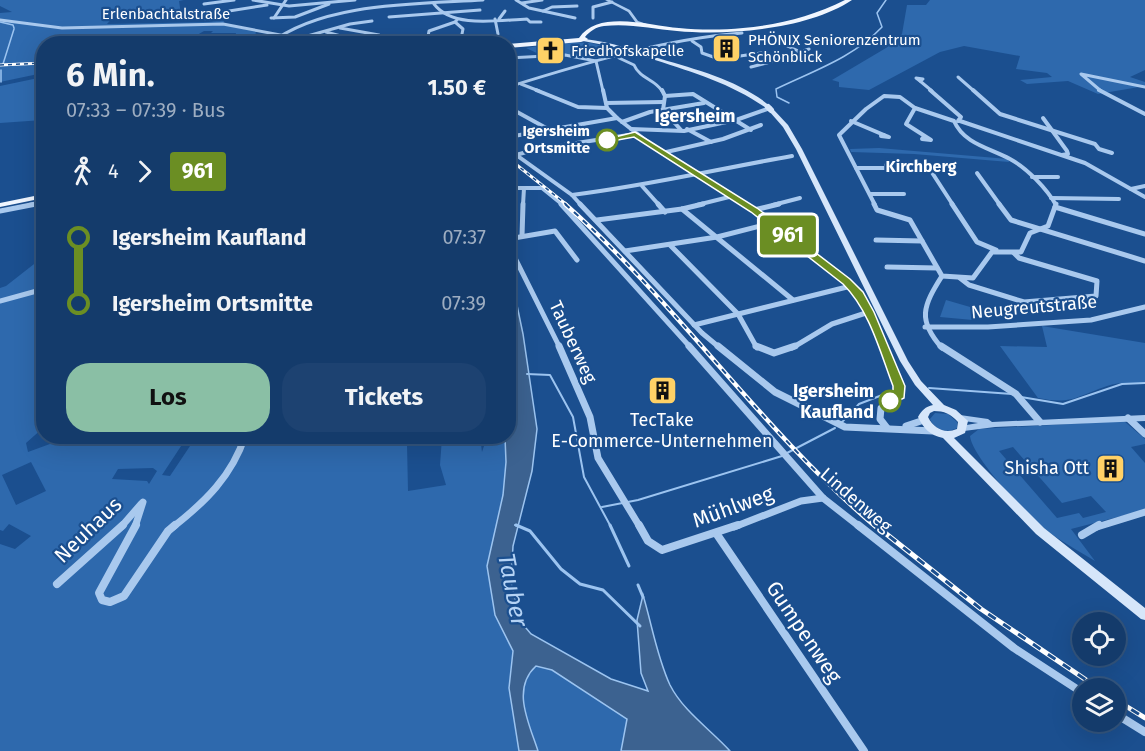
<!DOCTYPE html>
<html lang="de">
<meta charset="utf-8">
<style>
body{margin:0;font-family:"Fira Sans",sans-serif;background:#1d4271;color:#f1f3f6;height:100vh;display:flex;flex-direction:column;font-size:22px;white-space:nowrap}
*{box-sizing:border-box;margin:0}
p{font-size:20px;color:#9dadc1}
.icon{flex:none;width:33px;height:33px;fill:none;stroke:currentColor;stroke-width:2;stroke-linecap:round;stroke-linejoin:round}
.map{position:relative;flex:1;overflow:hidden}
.details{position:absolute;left:36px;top:36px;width:480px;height:408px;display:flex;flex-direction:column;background:#143b6b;border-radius:24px;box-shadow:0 6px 24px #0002,0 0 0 2px #33557e}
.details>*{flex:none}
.badge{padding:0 12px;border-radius:4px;font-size:21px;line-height:39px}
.controls{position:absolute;left:1072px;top:612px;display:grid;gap:12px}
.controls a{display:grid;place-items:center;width:54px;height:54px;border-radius:50%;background:#143b6b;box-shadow:0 6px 24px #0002,0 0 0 2px #33557e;font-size:30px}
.map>.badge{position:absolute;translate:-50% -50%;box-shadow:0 0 0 3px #fff}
.legs{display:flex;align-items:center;gap:9px;height:66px;padding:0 30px;font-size:20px}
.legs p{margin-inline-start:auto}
.overview{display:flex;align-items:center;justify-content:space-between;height:102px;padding:0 30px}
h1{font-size:33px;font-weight:700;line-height:45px}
.primary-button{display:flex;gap:12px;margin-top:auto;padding:12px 30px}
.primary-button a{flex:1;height:69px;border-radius:24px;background:#8abfa5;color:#111;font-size:24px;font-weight:700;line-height:69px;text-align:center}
.primary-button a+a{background:#1d4271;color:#f1f3f6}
ul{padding:0 30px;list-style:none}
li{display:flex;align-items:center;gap:21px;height:66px;font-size:22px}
li i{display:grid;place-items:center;width:9px;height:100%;margin:0 8px;background:currentColor}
li i::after{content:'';width:15px;height:15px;margin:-8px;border:4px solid;border-radius:50%;background:#143b6b}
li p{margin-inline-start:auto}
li:first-child i{background:linear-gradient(#0000 50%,currentColor 0)}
li:last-child i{background:linear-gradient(currentColor 50%,#0000 0)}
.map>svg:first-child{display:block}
.green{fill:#2e69ad;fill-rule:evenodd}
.water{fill:#3c6290;stroke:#9cc4f0;stroke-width:1.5}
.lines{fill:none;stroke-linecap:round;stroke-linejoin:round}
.stream-far2{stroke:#9cc4f0;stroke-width:1.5}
.stream-far1{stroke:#9cc4f0;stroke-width:2}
.stream{stroke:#9cc4f0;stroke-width:3}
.minor-far4{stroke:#a9c9ee;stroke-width:3}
.minor-far3{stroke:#a9c9ee;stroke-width:4}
.minor-far2{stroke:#a9c9ee;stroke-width:5}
.minor-far1{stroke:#a9c9ee;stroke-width:7}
.minor{stroke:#a9c9ee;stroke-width:8}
.tertiary{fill:#a9c9ee;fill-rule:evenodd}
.secondary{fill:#d6e6fa;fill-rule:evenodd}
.primary{fill:#f0f6ff;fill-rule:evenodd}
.rail-far2-casing{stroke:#fff;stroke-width:3}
.rail-far1-casing{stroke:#fff;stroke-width:4.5}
.rail-casing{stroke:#fff;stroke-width:5}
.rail-far2{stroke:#1b4f8f;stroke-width:1.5;stroke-dasharray:4;stroke-linecap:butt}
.rail-far1{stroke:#1b4f8f;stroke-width:2;stroke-dasharray:6;stroke-linecap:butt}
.rail{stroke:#1b4f8f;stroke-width:3;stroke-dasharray:9;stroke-linecap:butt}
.secondary-bridge{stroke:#d6e6fa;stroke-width:6}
.line-1{fill:#6b8e23;stroke:#fff;stroke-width:1.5}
.stop-1-dot{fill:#fff;stroke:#6b8e23;stroke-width:3}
.labels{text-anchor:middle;stroke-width:4.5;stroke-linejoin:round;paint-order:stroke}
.far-street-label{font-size:15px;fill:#fff;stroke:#1b4f8f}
.far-poi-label{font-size:15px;fill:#fff;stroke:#1b4f8f;text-anchor:start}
.far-stop-label{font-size:15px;font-weight:bold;fill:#fff;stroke:#1b4f8f;text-anchor:end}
.far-neighbourhood-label{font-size:16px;font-weight:bold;fill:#fff;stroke:#1b4f8f}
.far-quarter-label{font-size:18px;font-weight:bold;fill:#fff;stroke:#1b4f8f}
.street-label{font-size:18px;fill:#fff;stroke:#1b4f8f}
.stop-label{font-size:18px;font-weight:bold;fill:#fff;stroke:#1b4f8f;text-anchor:end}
.poi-label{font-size:18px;fill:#fff;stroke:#1b4f8f}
.near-street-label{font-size:21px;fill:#fff;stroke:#1b4f8f}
.near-water-label{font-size:24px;font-style:italic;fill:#b5d3f5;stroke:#1b4f8f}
</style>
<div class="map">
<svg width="1145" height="751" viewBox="0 0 1145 751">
<rect width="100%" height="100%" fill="#1b4f8f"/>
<g class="green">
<path d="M0,0h184l-5,1 2,14 43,6 -1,3 35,7 -3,2 13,8 -27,1 3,-5h-9l1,-4h-25l2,-2h-9l-7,4 7,1 -6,5 3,2h-15l-117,1 3,-6 -23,1 -5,5 -1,29 -43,9v-69l12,-1 -12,-6zM154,13l62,9 -109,2 7,-8z"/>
<polygon points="930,0 1145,0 1145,70 1130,77 1145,82 1145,86 1098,94 1068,81 1027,84 1020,80 1052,77 1047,73 1016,69 1020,56 964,46 940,52 869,90 839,87 839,82 832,80 886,48 902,34 907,5 926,5"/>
<polygon points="562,42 591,43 621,51 619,54 591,58 586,55 583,57 541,55 526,48"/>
<polygon points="43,77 43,110 36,118 43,120 0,123 0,86"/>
<polygon points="879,148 1008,159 1009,162 914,154 851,152 850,149"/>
<path d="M43,257v171l-17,15 2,9 41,-15h118l-25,38 8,1 26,-39h284l2,15 5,-15h18l1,25 -3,33 -16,71 8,49 18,36 -4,37 10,63h-519v-207l15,5 16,-13 -22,-12 -6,7 -3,-1v-242l6,-2zM442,438l-2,27 6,20 -38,6 -1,-47zM31,462l15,29 -30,14 -14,-30zM153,468l4,3 -8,13 -2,-3 -35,-2 6,-10z"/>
<polygon points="946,300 977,309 973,320 940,317"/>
<path d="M1042,326l103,17v41c-12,-1 -26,-2 -38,2 -30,10 -35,19 -69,12l-38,-52 47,1z"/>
<path d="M935,413l13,1 9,8v6c-11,6 -22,2 -27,-9z"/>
<path d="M1124,421l21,18v5l-14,3 14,16v47l-74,19 24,32c-16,-10 -35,-20 -50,-32 -19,-14 -73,-72 -75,-93l9,-7zM1013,447l49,56 29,-7 15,16 -23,6 -4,-5 -22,5 -58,-67z"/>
<path d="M536,666l16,4 75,49 -6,32h-83c-9,-28 -26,-61 -2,-85z"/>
</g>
<path class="water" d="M509,267l14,67 14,95 -5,42 -19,75 -2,36 9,39 11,13 80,45 37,12 -7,-18 -4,-53 6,-25c9,30 14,62 27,90 13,26 41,45 60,66h-109l6,-32 -75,-49 -16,-4c-25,23 -7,57 2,85h-19l-10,-63 4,-37 -18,-36 -8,-49 16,-71 3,-33 -1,-25 3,-1z"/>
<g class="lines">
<g class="stream-far2">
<polyline points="0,22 13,25 14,28"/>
<polyline points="3,64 14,29"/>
<polyline points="1,70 1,82"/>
<path d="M789,103l-12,-6 -1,-8c37,-18 77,-31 106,-62l-5,-14 9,-13"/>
</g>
<g class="stream-far1">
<polyline points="527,374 550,375 573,417 584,477 611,527"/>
<polyline points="929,388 1012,394"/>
<polyline points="1021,397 1063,404 1122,384 1145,383"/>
<polyline points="842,422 859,404 890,392"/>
<polyline points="787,453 835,428"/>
<polyline points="602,507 638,500 782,456"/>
<polyline points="515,525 520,527"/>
</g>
<g class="stream">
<polyline points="516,525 530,531 561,569 580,584 603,590 640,626"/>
<polyline points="610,525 629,566"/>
<polyline points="638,585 643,597"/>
</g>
<g class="minor-far4">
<polyline points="253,0 289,6 355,0"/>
<polyline points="516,0 529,8 575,18"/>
<polyline points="522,3 542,0"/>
<polyline points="204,4 234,0"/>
<path d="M434,4c19,25 65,16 93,15l3,3h11"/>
<polyline points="543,11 552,7 577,6"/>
<polyline points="389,17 480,10"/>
<polyline points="205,18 210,14 267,5"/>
<polyline points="271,18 295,17 329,4"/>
<polyline points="274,18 286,0"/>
<polyline points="593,18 593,7 612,2"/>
<polyline points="495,19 498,34"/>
<polyline points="499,19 505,11"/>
<polyline points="0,20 62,28 223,24 328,44"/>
<polyline points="457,20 455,22 463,29 461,39"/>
<polyline points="340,28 379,35 380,39"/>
<polyline points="326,32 363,42"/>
<polyline points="304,37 350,24 372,21"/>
<polyline points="692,41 701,47 702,53 719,59 761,53 780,59 809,49"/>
<polyline points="421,42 427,42 429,31 455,22"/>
<path d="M269,44c54,-42 148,-40 214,-44"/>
<polyline points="785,45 803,53"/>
<polyline points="508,58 565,55 596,61"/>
<path d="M619,58l15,7c6,14 21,14 28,26"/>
<polyline points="596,61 603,91"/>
<polyline points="751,67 778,60"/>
<polyline points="958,77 974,91"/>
<polygon points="916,78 923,79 920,81"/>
<polyline points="920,81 932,91"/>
<polyline points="521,84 539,91"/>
<path d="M508,87c74,-23 156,-48 234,-54"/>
<polyline points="1101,91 1081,74 1145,87"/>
</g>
<g class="minor-far3">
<polyline points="536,90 578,107 607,108"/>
<polyline points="603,90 607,108 617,118 662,153 746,205"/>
<polyline points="662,90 665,96 663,110 681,130"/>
<polyline points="930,90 961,117 958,121"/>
<polyline points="973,90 1000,114 1095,144 1099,149 1112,153"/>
<polyline points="1099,90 1145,114"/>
<polyline points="665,96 693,94 751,130"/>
<polyline points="606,103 663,102"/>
<polyline points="508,107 548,129"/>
<polyline points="915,108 906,124 931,140 922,139 924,137"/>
<polyline points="1043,118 1067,151 1068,154 1062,155"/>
<polyline points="851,121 884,135"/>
<polyline points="960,121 1085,163 1145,197"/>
<polyline points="622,122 650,112 704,103"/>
<polyline points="631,129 684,131 736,120 770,108"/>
<polyline points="687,129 711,142"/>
<polygon points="884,135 889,137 881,136"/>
<polyline points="508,137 617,118"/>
<polyline points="508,149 572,195 581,205"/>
<polyline points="662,153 723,139 761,125"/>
<polyline points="508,157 538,149 635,134"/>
<polyline points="856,168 888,168 886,165"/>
<polyline points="937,168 929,168 953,205"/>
<polyline points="977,173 1000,205"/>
<polyline points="1032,177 1058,177"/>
<polyline points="642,186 659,205"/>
<polyline points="508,188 542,188 563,205"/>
<polyline points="1131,189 1145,186"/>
<polyline points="870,194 904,194"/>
<path d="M572,195c74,-9 146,-26 220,-39"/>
<polyline points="1051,198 1119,199"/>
<polyline points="29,205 44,202"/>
<polyline points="523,205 524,188"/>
<polyline points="697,205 733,196"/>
<polyline points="773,205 800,198"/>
<path d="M875,205l-36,-70 27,-26 18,-13 16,1 15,11 39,13c10,23 36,27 56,38 17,9 37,30 46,46"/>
</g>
<g class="minor-far2">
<polyline points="561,204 691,348"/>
<polyline points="580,204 702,333 720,348"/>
<polyline points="658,204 665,212"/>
<polyline points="744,204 818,258 859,294 884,348"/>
<polyline points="874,204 877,210 910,220 942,276 973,278 992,252 1021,252 1030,233 1048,226 1056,204"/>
<polyline points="952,204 977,242 996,250"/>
<polyline points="999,204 1011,220 1145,261"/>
<polyline points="1055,207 1145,234"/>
<polyline points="682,209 793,300"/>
<polyline points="754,210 779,204"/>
<polyline points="0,211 36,204"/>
<polyline points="597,220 682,209 703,204"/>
<polyline points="522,236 523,204"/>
<polyline points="508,239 555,231 577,260"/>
<polyline points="876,240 922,241"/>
<polyline points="508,244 560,348"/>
<polyline points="670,245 738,314 757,348"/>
<polyline points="625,251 717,237 772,223"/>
<polyline points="887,267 937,268"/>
<path d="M942,276c-19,30 -25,44 0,72"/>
<polyline points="960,278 969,285 1024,302 1096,296 1097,281 1019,258 1014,253"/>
<polyline points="0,301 44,289"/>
<polyline points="694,325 851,286"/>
<polyline points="925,327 988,327 1091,320 1145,307"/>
<polyline points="792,348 832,324 869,312"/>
</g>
<g class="minor-far1">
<polyline points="559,346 590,417 598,458 640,527"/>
<polyline points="689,346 823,498 860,527"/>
<polyline points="718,346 775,392 845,427 933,431"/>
<polyline points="756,346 774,353 795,346"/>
<polyline points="883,346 899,386 899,395 881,408 880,419 887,428"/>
<polyline points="941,346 1016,394 1040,422"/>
<polyline points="1128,418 1145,434"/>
<polyline points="906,426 924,420"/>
<polyline points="121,527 141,504"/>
<polyline points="135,527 143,502"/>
<path d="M173,527c32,-25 59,-51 72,-91"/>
<polyline points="734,527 801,501 823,498"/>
<polyline points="1097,527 1145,512"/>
</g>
<g class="minor">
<polyline points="136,525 99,593 102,600 110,602 124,596 168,531 175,525"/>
<polyline points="639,525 648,541 662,550 738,525"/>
<polyline points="858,525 1014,648 1083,693"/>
<polyline points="716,533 864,751"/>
<polyline points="1082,535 1099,525"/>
<polyline points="57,584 123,525"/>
<polyline points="1116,714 1145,732"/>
</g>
<g class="tertiary">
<polygon points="605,0 610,0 630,10 638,21 650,25 648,26 636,23 628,12"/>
<polygon points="960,415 988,419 992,422 1145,415 1145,421 995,427 964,431 961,430 960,428 961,426 978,423 957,420 956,418 957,416"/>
</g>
<g class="secondary">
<path d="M585,39c27,3 51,12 76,20 37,11 80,22 110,48l-5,1c-34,-24 -71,-35 -111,-48 -24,-8 -47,-15 -72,-19v-2z"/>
<path d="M769,109h4l15,16 14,24 106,212 13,20 23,24 12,5 12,11 -3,12 -11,5 90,90 101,80v12l-4,-1 -105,-85 -93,-96c-13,-3 -19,-9 -25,-21 4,-7 7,-10 15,-12l-18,-20 -15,-24 -104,-212 -13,-22 -14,-16zM934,411c10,0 17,3 24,11l-1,7c-12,5 -23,0 -29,-12l2,-4z"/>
</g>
<g class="primary">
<path d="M845,0h7c-43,29 -124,36 -175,31 -24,-2 -48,-8 -73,-5 -8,1 -14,5 -19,11l3,2 -1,1 -6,2 -73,6v-4l71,-6c19,-29 72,-12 100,-10 21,2 43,2 64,0 36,-3 70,-12 102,-28z"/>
<polygon points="44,194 44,198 0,207 0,203"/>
</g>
<defs>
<g id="rail-far2">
<polyline points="0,65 44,63"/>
<polyline points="508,158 567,205"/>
</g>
<path id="rail-far1" d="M565,204c112,99 196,226 311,323"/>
<g id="rail">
<polyline points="875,525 981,609 1098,688"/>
<polyline points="1116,700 1145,718"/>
</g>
</defs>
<use href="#rail-far2" class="rail-far2-casing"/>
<use href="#rail-far1" class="rail-far1-casing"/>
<use href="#rail" class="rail-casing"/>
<use href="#rail-far2" class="rail-far2"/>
<use href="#rail-far1" class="rail-far1"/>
<use href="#rail" class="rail"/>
<polyline class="secondary-bridge" points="768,107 771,110"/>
</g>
<path class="line-1" d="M635,132l122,76 93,71 13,13 11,20 31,74 -1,12 -14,7 -6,-4 9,-8v-7c-13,-34 -23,-75 -50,-102l-92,-72 -117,-75 -27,5 -4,-2z"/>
<defs>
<symbol id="building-square" viewBox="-11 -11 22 22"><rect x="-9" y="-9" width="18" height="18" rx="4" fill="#ffd166" stroke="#1b4f8f"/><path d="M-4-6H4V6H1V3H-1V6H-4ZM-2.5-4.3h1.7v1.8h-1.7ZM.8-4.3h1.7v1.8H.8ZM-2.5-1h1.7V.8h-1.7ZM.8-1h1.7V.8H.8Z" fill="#111"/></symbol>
<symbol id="church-square" viewBox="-11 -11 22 22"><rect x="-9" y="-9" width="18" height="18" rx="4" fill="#ffd166" stroke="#1b4f8f"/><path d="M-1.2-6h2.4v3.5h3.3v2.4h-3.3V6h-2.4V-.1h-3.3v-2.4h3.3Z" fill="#111"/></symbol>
</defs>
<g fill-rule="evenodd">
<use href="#building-square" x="710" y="32" width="33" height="33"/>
<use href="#church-square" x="534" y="34" width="33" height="33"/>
<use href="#building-square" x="646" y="374" width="33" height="33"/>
<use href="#building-square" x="1094" y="452" width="33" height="33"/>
</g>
<g class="stop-1-dot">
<circle cx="607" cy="140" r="10"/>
<circle cx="890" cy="401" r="10"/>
</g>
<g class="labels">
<g class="far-street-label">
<text x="166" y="19">Erlenbachtalstraße</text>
</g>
<g class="far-poi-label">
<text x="748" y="45">PHÖNIX Seniorenzentrum<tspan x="748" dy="17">Schönblick</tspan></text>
<text x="571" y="56">Friedhofskapelle</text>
</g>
<g class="far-stop-label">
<text x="590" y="136">Igersheim<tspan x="590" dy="17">Ortsmitte</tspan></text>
</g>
<g class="far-neighbourhood-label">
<text x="921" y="172">Kirchberg</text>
</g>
<g class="far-quarter-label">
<text x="695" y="122">Igersheim</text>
</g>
<g class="street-label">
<text transform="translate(1034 307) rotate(-5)" y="6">Neugreutstraße</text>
<text transform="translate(573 342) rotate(65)" y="6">Tauberweg</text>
<text transform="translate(856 500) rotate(41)" y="6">Lindenweg</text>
</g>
<g class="stop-label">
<text x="874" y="397">Igersheim<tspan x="874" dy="21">Kaufland</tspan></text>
</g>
<g class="poi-label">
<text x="662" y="426">TecTake<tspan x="662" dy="21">E-Commerce-Unternehmen</tspan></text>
<text x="1089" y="474" text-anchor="end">Shisha Ott</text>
</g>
<g class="near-street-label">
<text transform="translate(733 507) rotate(-20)" y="7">Mühlweg</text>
<text transform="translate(88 530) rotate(-44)" y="7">Neuhaus</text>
<text transform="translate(804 632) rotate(56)" y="7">Gumpenweg</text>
</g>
<g class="near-water-label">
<text transform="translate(513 590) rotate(79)" y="8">Tauber</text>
</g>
</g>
</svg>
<div class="controls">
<a><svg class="icon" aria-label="locate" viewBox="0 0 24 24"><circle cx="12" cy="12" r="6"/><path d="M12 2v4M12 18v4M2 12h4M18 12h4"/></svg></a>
<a><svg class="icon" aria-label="layers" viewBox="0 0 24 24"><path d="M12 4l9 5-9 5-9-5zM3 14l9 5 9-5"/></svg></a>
</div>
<b class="badge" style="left:788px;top:235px;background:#6b8e23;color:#fff">961</b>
<section class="details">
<div class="overview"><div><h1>6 Min.</h1><p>07:33 – 07:39 · Bus</p></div><b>1.50 €</b></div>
<div class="legs"><svg class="icon" aria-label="walk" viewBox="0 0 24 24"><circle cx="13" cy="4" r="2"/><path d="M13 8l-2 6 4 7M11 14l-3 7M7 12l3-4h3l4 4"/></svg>4<svg class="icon" aria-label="forward" viewBox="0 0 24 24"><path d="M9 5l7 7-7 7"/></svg><b class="badge" style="background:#6b8e23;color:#fff">961</b></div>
<ul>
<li><i style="color:#6b8e23"></i><b>Igersheim Kaufland</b><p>07:37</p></li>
<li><i style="color:#6b8e23"></i><b>Igersheim Ortsmitte</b><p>07:39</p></li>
</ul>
<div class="primary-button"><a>Los</a><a>Tickets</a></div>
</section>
</div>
